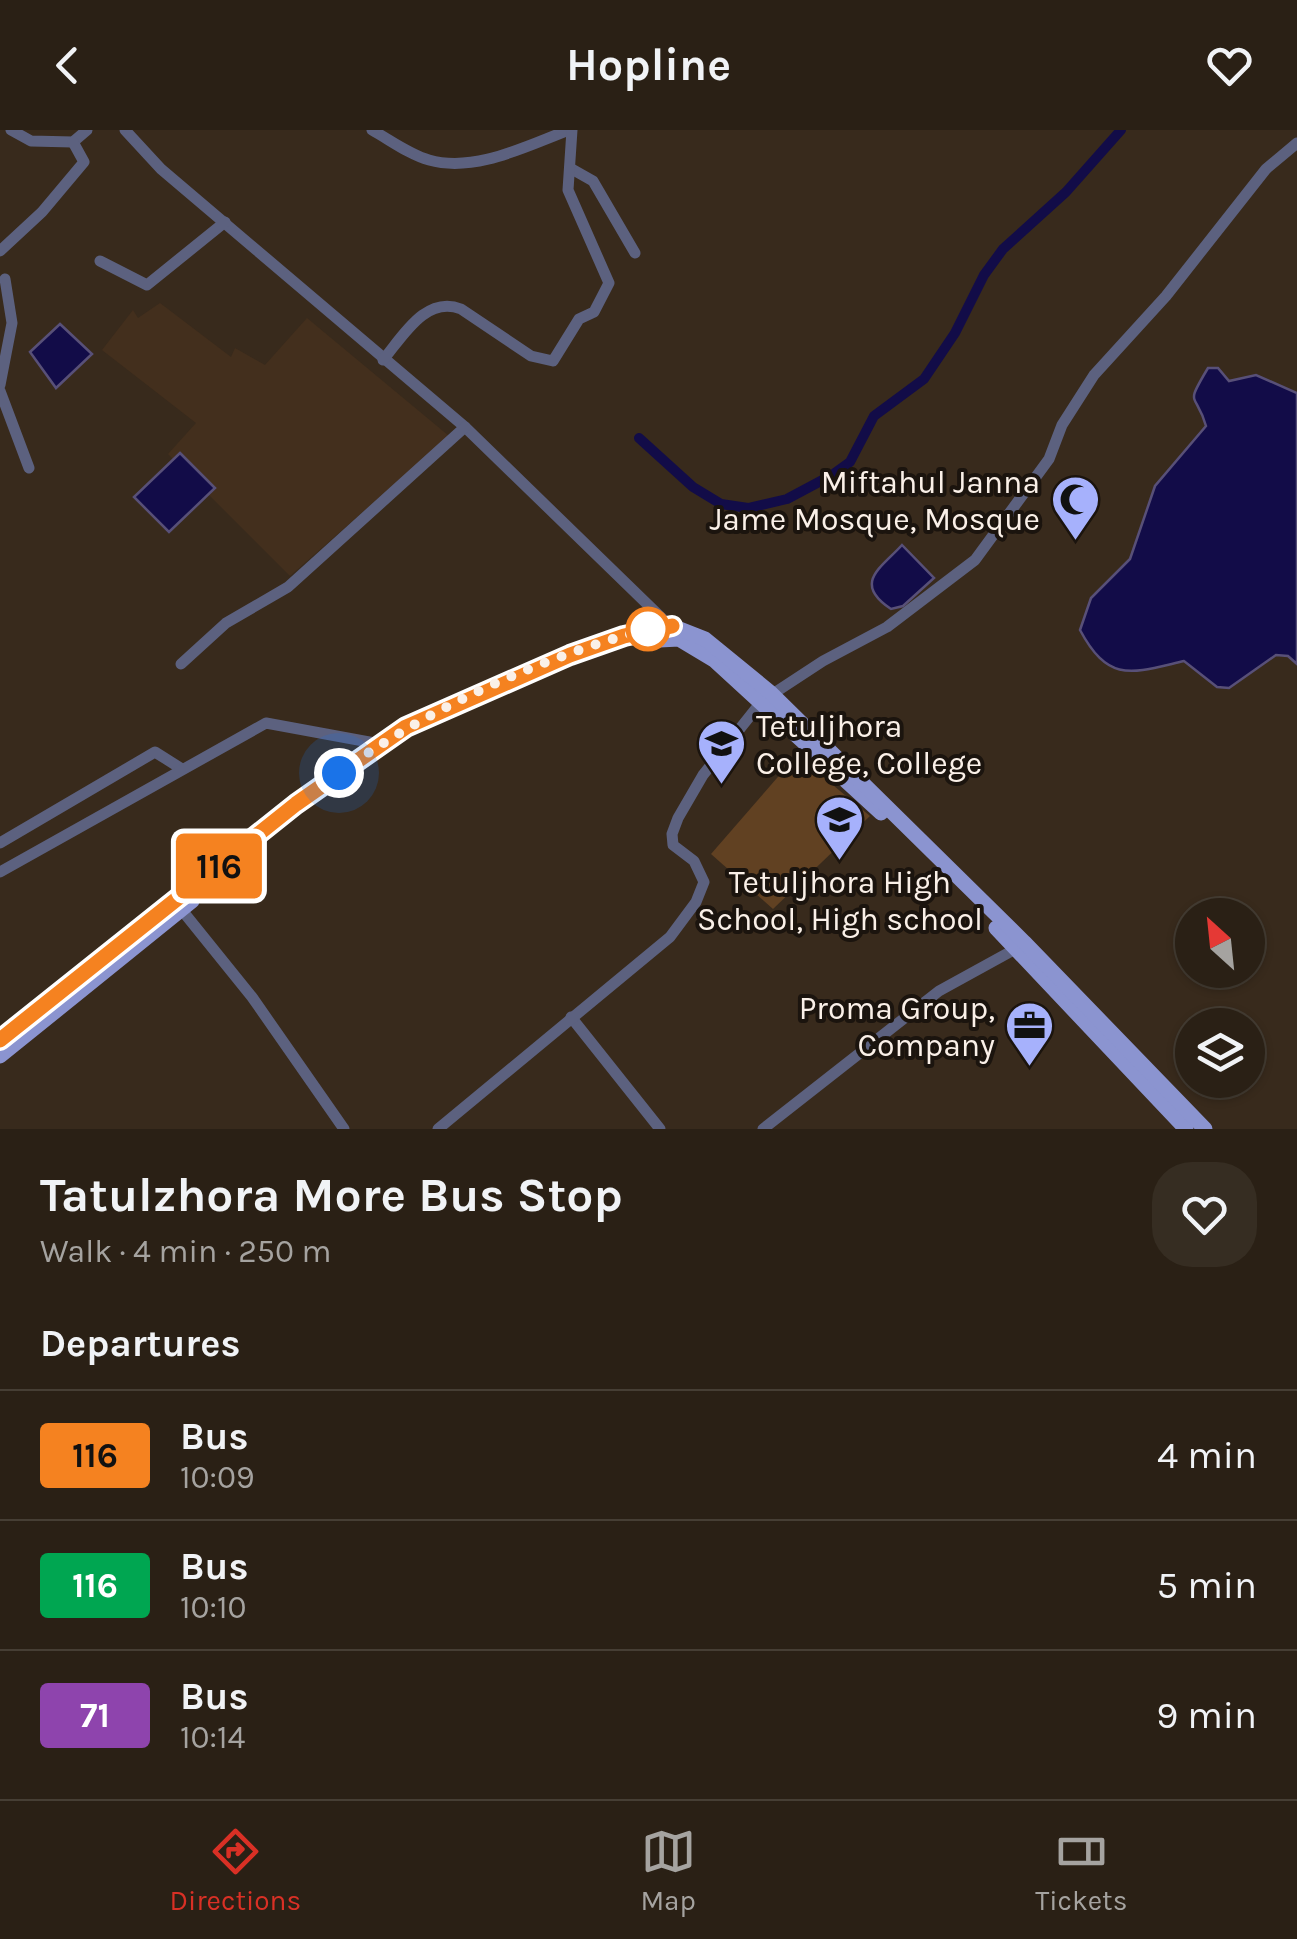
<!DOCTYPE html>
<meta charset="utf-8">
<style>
body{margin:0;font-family:Karla,sans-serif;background:#362d22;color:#f1f3f6;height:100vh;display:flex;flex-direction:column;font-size:38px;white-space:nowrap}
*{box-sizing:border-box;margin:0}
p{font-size:32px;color:#a5a3a0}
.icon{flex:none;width:55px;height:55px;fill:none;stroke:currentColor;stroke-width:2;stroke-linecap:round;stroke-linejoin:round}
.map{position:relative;height:999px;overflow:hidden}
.drawer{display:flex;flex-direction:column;background:#2a2015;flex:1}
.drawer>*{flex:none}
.badge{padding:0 20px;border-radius:8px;font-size:35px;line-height:65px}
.needle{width:65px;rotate:333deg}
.controls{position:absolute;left:1175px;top:768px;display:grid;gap:20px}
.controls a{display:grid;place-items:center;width:90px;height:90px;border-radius:50%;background:#2a2015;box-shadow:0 2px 8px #0004,0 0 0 2px #463e34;font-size:50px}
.you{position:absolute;width:50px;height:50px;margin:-25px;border:8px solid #fff;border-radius:50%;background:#1a73e8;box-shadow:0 0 0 15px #1a73e833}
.map>.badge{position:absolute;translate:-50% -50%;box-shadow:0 0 0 5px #fff}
h2{padding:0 40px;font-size:38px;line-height:90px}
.round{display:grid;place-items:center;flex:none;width:105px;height:105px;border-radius:40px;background:#362d22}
.summary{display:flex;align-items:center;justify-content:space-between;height:170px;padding:0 40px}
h1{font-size:48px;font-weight:700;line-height:75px}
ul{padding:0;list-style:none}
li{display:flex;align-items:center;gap:30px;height:130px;padding:0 40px;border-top:2px solid #463e34}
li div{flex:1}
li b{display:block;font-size:38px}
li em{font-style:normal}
li .badge{min-width:110px;font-weight:700;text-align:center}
header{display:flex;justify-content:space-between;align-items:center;height:130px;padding:0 40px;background:#2a2015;font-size:45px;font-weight:700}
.tab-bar{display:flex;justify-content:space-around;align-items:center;height:140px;border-top:2px solid #463e34;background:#2a2015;font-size:28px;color:#a5a3a0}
.tab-bar a{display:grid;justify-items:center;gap:5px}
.tab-bar .current{color:#d93025}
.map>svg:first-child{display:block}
.built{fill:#432f1d}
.green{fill:#614122}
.water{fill:#120c48;stroke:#585078;stroke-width:2.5}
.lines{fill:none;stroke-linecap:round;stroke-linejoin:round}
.canal{stroke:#120c48;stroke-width:10}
.minor{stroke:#5c617f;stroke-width:11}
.major{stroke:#8b94d0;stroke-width:15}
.line-casing{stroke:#fff;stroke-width:22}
.line{stroke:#f58220;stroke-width:15}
.walk{stroke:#faf0e8;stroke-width:10;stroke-dasharray:0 18}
.stop-dot{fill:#fff;stroke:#f58220;stroke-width:5}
.labels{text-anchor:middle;stroke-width:8;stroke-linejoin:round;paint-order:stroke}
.poi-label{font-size:32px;fill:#faf0e8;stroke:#1b140e;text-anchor:end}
</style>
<header><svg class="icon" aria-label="back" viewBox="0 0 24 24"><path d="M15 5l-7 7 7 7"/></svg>Hopline<svg class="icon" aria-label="heart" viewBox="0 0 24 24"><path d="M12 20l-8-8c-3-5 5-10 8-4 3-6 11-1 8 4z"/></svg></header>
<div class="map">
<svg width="1297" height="999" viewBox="0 0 1297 999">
<rect width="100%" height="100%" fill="#382a1c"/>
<polygon class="built" points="160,173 231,227 235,218 265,235 307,188 449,306 290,446 168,324 196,293 102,220 133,180 138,188"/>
<polygon class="green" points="797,625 870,686 773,779 711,724"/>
<g class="water">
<polygon points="60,194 92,224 56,258 30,222"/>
<path d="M1208,238h10l11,13 27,-6 41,18v271l-9,-8 -12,-1 -47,33 -12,-1 -33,-26c-52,12 -75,23 -104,-31l11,-32 39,-39 25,-73 51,-60c-10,-35 -22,-18 2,-58z"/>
<polygon points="180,323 215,358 169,402 134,367"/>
<path d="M902,415l32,33 -31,28 -12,3c-39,-26 -10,-41 11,-64z"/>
</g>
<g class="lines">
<polyline class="canal" points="639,308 693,357 721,374 748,378 787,369 832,345 850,332 874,286 924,249 955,203 984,145 1003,119 1066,62 1121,0"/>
<g class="minor">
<polyline points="11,0 31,11 73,12 87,0"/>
<polyline points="125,0 161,39 465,297 675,501"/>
<path d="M372,0c18,10 38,25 57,30 46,13 97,-14 140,-30"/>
<polyline points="570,38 593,51 635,123"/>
<polyline points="0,121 42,82 84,32 73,12"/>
<polyline points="100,131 147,155 225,92"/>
<path d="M383,230c20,-24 43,-65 78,-51l70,47 22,5 26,-42 15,-7 15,-29 -41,-93 4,-60"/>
<polyline points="0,255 12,193 5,149"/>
<polyline points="0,261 29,338"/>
<polyline points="181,534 226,493 288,457 465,297"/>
<polyline points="0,713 155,622 182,639"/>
<polyline points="0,742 266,593 380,614"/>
<polyline points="181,779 252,867 344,999"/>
<polyline points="571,887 660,999"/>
<polyline points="438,999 670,807 696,772 704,752 694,731 673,715 672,704 678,688 703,645 762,571 823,531 887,497 975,430 1049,329 1062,295 1094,245 1166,166 1266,39 1297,13"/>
<polyline points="763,999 939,861 1019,817"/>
</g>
<g class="major">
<polyline points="640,511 679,509 714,530 881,683"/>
<polyline points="996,798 1186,999"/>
<polyline points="0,910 296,674 406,597 570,525 624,506 672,496 705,509 771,563 1024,812 1205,999"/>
<polyline points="0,926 192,771"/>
</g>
</g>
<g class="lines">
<defs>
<polyline id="line" points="0,910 296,674 406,597 570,525 624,506 672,496"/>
</defs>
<use href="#line" class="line-casing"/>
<use href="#line" class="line"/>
<path class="walk" d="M339,643c93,-67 201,-115 312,-145l-3,1"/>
</g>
<defs>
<symbol id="mosque-pin" viewBox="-11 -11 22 30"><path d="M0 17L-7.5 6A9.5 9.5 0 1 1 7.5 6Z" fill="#a6b1fc" stroke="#1b140e"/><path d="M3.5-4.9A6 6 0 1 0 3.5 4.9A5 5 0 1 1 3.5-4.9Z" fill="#111"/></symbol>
<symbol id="university-pin" viewBox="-11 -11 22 30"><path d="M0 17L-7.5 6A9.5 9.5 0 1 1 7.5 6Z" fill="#a6b1fc" stroke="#1b140e"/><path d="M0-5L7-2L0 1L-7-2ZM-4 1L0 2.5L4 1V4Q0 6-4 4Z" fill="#111"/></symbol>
<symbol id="school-pin" viewBox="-11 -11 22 30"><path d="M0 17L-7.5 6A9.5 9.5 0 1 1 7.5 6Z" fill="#a6b1fc" stroke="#1b140e"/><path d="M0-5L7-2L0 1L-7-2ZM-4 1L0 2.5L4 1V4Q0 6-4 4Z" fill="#111"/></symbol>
<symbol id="office-pin" viewBox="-11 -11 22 30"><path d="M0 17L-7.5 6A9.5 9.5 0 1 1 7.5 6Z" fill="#a6b1fc" stroke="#1b140e"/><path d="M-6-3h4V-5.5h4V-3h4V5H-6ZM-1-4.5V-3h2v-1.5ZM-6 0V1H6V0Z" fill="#111"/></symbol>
</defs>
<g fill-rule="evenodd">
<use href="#mosque-pin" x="1048" y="342" width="55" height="75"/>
<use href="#university-pin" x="694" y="586" width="55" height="75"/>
<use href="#school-pin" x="812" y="662" width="55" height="75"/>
<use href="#office-pin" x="1002" y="868" width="55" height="75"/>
</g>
<circle class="stop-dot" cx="648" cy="499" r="20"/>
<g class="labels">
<g class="poi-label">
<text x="1040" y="363">Miftahul Janna<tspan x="1040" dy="37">Jame Mosque, Mosque</tspan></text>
<text x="756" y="607" text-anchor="start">Tetuljhora<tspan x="756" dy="37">College, College</tspan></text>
<text x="840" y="763" text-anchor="middle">Tetuljhora High<tspan x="840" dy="37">School, High school</tspan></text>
<text x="995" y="889">Proma Group,<tspan x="995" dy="37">Company</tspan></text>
</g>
</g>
</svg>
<div class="controls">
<a><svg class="needle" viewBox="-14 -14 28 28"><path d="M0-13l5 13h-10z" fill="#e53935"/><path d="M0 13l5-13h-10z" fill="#a5a3a0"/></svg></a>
<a><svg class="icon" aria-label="layers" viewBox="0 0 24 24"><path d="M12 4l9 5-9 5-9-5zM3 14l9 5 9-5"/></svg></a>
</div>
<div class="you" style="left:339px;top:643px"></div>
<b class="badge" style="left:219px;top:736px;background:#f58220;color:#111">116</b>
</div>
<section class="drawer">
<div class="summary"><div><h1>Tatulzhora More Bus Stop</h1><p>Walk · 4 min · 250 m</p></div><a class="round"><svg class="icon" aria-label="heart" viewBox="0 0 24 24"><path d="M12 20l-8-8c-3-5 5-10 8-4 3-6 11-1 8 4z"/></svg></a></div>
<h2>Departures</h2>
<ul>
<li><span class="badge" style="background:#f58220;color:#111">116</span><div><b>Bus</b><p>10:09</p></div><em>4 min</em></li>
<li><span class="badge" style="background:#00a651;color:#fff">116</span><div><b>Bus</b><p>10:10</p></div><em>5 min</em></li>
<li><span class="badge" style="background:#8e44ad;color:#fff">71</span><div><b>Bus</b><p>10:14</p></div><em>9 min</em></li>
</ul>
</section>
<nav class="tab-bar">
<a class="current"><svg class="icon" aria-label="directions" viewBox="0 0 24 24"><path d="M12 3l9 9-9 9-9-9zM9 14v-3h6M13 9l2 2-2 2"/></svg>Directions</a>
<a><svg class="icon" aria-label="map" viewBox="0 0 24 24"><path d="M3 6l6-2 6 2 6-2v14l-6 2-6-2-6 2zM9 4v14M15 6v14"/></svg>Map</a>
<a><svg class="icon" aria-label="tickets" viewBox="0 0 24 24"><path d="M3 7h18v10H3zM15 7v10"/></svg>Tickets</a>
</nav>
